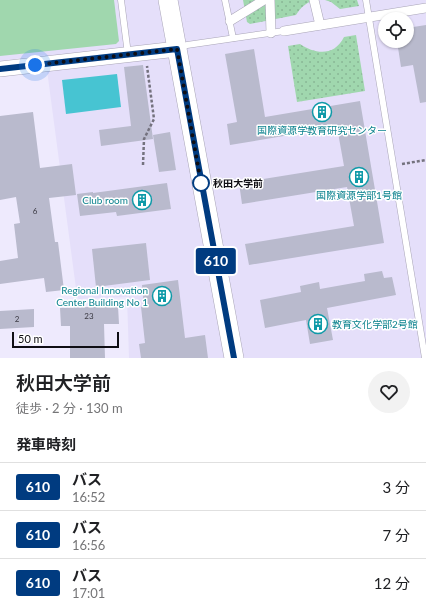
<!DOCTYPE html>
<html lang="ja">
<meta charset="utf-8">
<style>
body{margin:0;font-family:Lato,"Noto Sans JP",sans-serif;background:#f2f2f2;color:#202124;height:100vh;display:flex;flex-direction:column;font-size:15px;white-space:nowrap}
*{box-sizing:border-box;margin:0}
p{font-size:13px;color:#757577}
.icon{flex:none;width:22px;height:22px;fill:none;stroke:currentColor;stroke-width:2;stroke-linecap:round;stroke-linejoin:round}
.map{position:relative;height:358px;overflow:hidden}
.details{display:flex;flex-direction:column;background:#fff;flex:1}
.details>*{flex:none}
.badge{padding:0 8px;border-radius:3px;font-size:14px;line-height:26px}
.buttons{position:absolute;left:378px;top:12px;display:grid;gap:8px}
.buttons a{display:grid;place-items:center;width:36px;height:36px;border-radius:50%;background:#fff;box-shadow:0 1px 3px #0004;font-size:20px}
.scale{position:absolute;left:12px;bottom:10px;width:107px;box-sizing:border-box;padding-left:4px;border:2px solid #0f0e14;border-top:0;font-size:11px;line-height:14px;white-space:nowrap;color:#0f0e14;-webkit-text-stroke:3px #fff;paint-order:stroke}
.you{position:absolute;width:20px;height:20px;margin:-10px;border:3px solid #fff;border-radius:50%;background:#1a73e8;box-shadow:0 0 0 6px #1a73e833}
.map>.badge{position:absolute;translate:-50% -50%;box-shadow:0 0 0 2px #fff}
h2{padding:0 16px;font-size:15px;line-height:36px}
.round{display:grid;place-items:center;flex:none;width:42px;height:42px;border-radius:21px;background:#f2f2f2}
.head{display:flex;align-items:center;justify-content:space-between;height:68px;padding:0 16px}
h1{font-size:19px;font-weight:600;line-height:30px}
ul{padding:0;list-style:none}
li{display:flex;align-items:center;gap:12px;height:48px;padding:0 16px;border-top:1px solid #e0e0e0}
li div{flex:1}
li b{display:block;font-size:15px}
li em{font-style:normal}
li .badge{min-width:44px;font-weight:700;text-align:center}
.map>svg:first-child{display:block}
.built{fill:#e5dffa;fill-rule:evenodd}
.grass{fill:url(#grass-dots)}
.pitch{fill:#a0d7ae}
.water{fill:#47c4d2}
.building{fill:#b9bacd}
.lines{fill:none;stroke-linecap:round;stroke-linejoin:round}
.service-casing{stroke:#a9a5b7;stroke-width:7}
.pedestrian-casing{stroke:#a9a5b7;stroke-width:10}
.tertiary-casing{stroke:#a9a5b7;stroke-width:16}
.primary-casing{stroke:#a9a5b7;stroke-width:20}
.path{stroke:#74727e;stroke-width:2.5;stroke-dasharray:3 2;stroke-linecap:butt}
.service{stroke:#fff;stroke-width:6}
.pedestrian{stroke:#fff;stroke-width:9}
.tertiary{stroke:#fff;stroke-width:15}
.primary{stroke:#fff;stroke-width:19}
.line-casing{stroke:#fff;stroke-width:9}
.line{stroke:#003b80;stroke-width:6}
.walk{stroke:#0f0e14;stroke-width:4;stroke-dasharray:0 7.2}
.stop-dot{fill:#fff;stroke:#003b80;stroke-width:2}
.labels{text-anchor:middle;stroke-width:3;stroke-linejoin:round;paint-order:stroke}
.number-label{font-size:8px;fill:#3a3942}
.culture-label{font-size:10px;fill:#0d838f;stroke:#fff}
.stop-label{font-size:10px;font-weight:bold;fill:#0f0e14;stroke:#fff;text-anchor:start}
</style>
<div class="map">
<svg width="426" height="358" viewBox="0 0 426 358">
<defs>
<pattern id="grass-dots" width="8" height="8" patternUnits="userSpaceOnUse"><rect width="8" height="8" fill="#a0d7ae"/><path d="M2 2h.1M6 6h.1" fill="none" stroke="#89b795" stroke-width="1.8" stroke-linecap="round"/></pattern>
</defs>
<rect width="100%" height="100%" fill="#eeeafd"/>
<path class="built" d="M0,0h426v358h-297l-2,-61 -48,2 -2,-3 -32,-241 -45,6zM385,19h22v22h-22z"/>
<g class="grass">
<path d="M243,0h71c-8,3 -13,7 -18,15l-46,9 -3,-2z"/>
<polygon points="325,0 357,0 359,6 340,9 331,2"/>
<path d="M356,35l9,56 -68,11 -9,-56 12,-2c15,10 34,13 44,-7z"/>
</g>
<polygon class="pitch" points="0,0 114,0 119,41 116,44 0,56"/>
<polygon class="water" points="117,74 121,107 66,114 62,80"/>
<g class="building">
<polygon points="426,25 426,102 420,103 413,65 401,67 397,41 407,41 407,28"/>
<polygon points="254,49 265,117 360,101 384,243 249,265 245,244 354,226 347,187 242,204 239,183 344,166 337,127 230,145 227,124 237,122 225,54"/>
<polygon points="143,65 153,139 101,146 99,130 131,126 124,67"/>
<polygon points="33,112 40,168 72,164 76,195 49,198 55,242 58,242 64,290 46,292 44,278 0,284 0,261 18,258 14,224 20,223 16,197 0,200 0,116"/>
<polygon points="170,132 176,170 159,172 153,135"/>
<polygon points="167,183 171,209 117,216 116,212 80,216 77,194 93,192 93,193"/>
<polygon points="146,243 150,280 96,287 92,249"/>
<polygon points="382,271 384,278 392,277 396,295 327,308 333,340 310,344 306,320 265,328 260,300 301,292 300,286 319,282 320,289 365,281 364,274"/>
<polygon points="178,280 185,338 205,335 208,358 141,358 139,344 145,343 141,307 144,306 142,285"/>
<polygon points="118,306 119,324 104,324 105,358 70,358 70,326 61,326 60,308"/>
<polygon points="34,309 34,327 0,329 0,311"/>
</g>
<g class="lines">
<defs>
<g id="service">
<polyline points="121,0 128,54"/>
<polyline points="225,0 233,38"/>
<polyline points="366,0 425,358"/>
<polyline points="180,48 187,45 284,31"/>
</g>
<g id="pedestrian">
<polyline points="270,0 271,33"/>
<polyline points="314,0 320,25"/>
<polyline points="230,21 264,0"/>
<polyline points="284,31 426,8"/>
</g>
<polyline id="tertiary" points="0,69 177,49"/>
<polyline id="primary" points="168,0 234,358"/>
</defs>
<use href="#service" class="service-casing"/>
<use href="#pedestrian" class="pedestrian-casing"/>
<use href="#tertiary" class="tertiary-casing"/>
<use href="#primary" class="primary-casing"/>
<g class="path">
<polyline points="402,164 426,160"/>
<polyline points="143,165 144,139 154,119 147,66"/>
</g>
<use href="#service" class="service"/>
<use href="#pedestrian" class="pedestrian"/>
<use href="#tertiary" class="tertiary"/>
<use href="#primary" class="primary"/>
</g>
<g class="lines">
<defs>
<polyline id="line" points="0,69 177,49 234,358"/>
</defs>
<use href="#line" class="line-casing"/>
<use href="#line" class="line"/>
<polyline class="walk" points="35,65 177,49 201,183"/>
</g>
<defs>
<symbol id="building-ring" viewBox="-11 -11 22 22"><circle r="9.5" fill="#fff" stroke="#0f9aa8" stroke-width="1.5"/><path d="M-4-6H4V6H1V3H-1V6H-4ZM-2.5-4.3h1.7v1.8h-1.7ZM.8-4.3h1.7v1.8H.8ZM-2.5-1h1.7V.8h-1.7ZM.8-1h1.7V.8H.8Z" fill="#0f9aa8"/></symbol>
</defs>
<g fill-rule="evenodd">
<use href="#building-ring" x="311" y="101" width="22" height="22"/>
<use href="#building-ring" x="348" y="166" width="22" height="22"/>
<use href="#building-ring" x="131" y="189" width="22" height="22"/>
<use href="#building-ring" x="151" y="285" width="22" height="22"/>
<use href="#building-ring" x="307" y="313" width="22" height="22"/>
</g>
<circle class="stop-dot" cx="201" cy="183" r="8"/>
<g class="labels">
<g class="number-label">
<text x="35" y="214">6</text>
<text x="89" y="319">23</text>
<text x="17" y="322">2</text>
</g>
<g class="culture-label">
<text x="322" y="134">国際資源学教育研究センター</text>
<text x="359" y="199">国際資源学部1号館</text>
<text x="128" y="204" text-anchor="end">Club room</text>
<text x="148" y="294" text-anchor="end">Regional Innovation<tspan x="148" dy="12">Center Building No 1</tspan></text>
<text x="332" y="328" text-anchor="start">教育文化学部2号館</text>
</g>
<g class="stop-label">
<text x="213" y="187">秋田大学前</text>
</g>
</g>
</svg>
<div class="buttons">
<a><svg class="icon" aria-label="locate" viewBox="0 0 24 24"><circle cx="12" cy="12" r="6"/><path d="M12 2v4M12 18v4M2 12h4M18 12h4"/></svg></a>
</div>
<div class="scale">50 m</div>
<div class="you" style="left:35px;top:65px"></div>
<b class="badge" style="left:216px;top:261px;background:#003b80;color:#fff">610</b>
</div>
<section class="details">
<div class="head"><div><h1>秋田大学前</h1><p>徒歩 · 2 分 · 130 m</p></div><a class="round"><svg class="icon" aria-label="heart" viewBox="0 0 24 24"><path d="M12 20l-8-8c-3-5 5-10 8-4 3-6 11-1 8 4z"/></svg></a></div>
<h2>発車時刻</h2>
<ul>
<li><span class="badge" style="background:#003b80;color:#fff">610</span><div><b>バス</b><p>16:52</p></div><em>3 分</em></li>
<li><span class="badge" style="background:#003b80;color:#fff">610</span><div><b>バス</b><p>16:56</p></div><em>7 分</em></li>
<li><span class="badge" style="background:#003b80;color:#fff">610</span><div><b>バス</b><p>17:01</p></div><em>12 分</em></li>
</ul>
</section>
